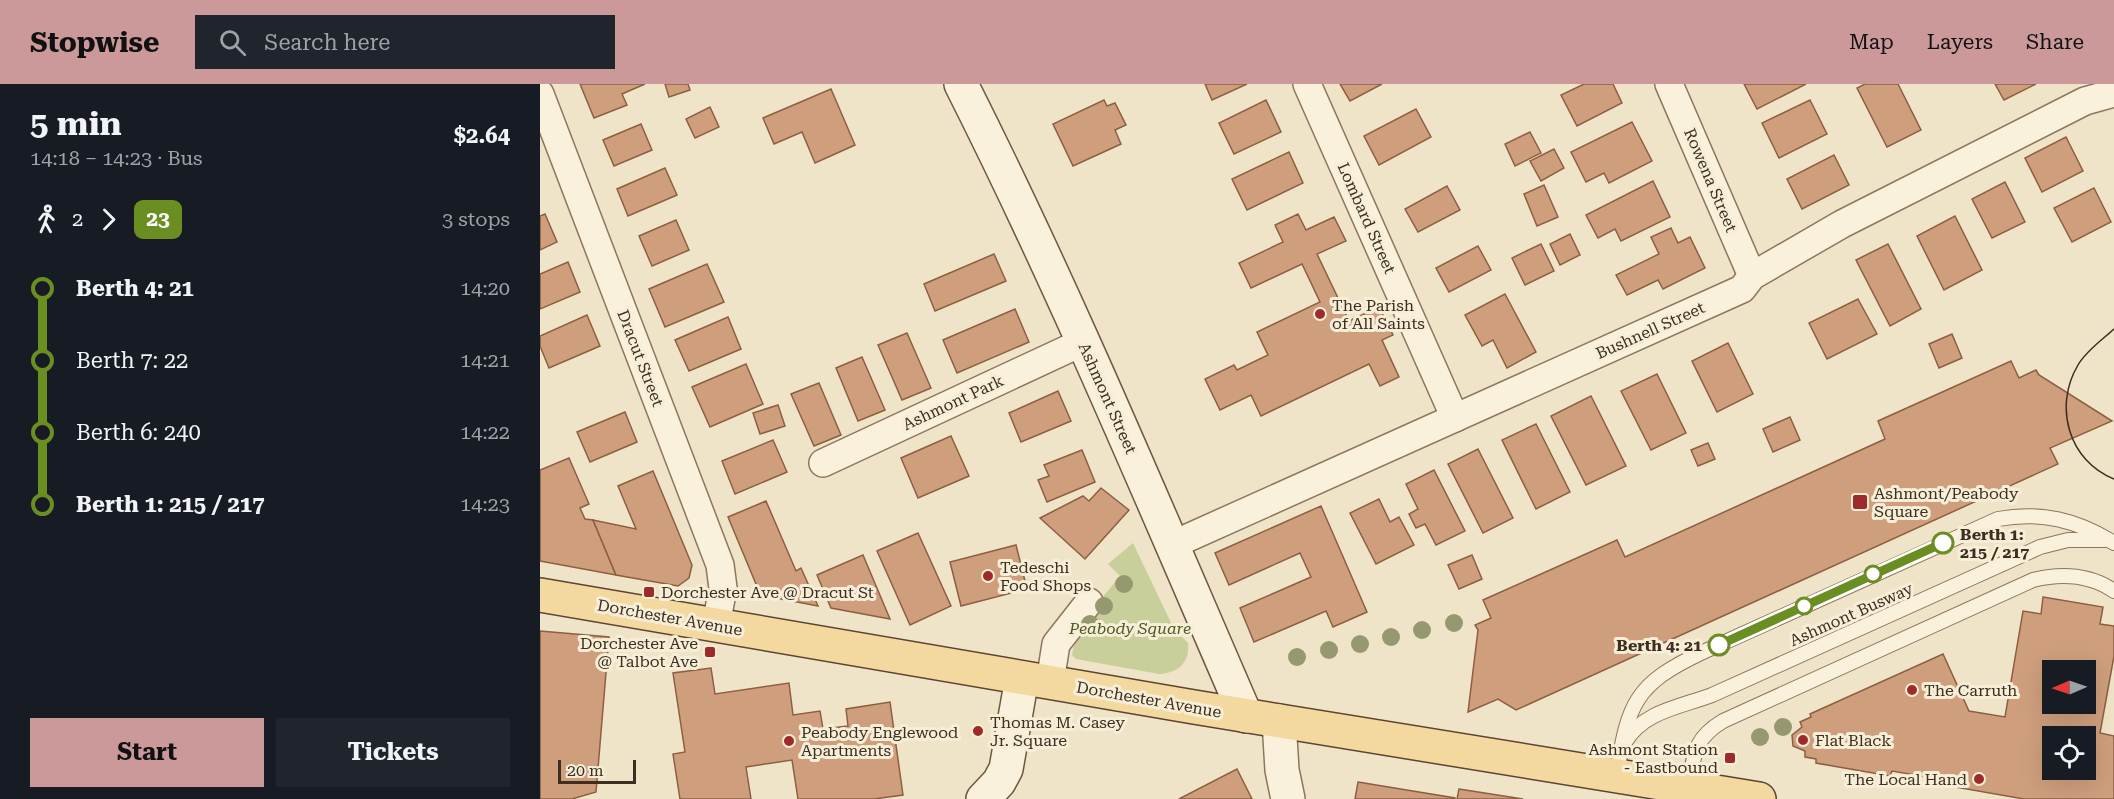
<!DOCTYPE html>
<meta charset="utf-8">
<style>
body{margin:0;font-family:"Roboto Serif",serif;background:#20242c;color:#f1f3f6;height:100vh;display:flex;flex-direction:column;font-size:22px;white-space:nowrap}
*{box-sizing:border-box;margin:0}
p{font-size:20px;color:#9ea1a6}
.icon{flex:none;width:33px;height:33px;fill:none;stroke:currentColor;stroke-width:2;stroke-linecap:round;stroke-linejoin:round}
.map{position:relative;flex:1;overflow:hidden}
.details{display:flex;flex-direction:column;background:#171b24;width:540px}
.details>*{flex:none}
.badge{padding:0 12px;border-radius:9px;font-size:21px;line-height:39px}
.needle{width:39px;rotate:268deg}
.fabs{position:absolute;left:1502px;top:576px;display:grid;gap:12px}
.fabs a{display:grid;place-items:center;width:54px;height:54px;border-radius:0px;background:#171b24;box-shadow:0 6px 24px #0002;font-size:30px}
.scale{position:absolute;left:18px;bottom:15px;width:78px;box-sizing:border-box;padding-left:6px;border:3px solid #3d2e20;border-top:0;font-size:16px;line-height:21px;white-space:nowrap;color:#3d2e20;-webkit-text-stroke:4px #f7eed8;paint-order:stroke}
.map>.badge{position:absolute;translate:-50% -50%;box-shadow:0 0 0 3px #fff}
.legs{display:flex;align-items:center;gap:9px;height:66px;padding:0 30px;font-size:20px}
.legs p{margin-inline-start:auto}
.overview{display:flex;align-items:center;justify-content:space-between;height:102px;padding:0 30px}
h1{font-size:33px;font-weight:700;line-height:45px}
.button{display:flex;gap:12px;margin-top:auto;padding:12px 30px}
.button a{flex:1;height:69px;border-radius:0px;background:#cc999b;color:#111;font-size:24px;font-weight:700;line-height:69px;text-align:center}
.button a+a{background:#20242c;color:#f1f3f6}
ul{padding:0 30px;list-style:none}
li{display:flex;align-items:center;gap:21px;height:72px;font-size:22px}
li i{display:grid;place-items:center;width:9px;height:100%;margin:0 8px;background:currentColor}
li i::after{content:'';width:15px;height:15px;margin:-8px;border:4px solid;border-radius:50%;background:#171b24}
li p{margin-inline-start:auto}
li:first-child i{background:linear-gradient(#0000 50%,currentColor 0)}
li:last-child i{background:linear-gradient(currentColor 50%,#0000 0)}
header{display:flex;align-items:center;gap:36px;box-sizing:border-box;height:84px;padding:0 30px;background:#cc999b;color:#111}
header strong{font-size:28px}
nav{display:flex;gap:33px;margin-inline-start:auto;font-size:21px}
.search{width:420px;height:54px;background:#20242c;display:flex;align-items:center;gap:15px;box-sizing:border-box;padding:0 21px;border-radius:0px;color:#9ea1a6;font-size:22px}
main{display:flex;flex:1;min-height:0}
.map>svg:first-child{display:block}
.green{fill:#c9cf9b}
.building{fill:#cf9f7d;stroke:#8d5f41;stroke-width:1.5;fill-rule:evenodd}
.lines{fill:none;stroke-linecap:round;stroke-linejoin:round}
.service-casing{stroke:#8d765c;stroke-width:16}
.minor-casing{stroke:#8d765c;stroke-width:30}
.tertiary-casing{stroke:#8d765c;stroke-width:36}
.secondary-casing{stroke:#6f573f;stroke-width:36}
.primary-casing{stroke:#5b4430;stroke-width:36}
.service{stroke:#faf1dc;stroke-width:14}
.minor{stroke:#faf1dc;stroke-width:27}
.tertiary{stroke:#faf1dc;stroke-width:33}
.secondary{stroke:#faf1dc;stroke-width:33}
.primary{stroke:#f3d9a0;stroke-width:33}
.tram{stroke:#3d2e20;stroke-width:1.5}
.tree{fill:#96986f}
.line-1-casing{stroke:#fff;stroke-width:14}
.line-1{stroke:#6b8e23;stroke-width:9}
.poi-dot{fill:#9e2a2b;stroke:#f7eed8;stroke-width:2}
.stop-1-dot{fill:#fff;stroke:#6b8e23;stroke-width:3}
.labels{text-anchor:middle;stroke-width:6;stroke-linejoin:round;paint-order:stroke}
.street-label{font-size:16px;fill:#3d2e20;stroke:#f7eed8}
.poi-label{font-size:16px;fill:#3d2e20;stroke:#f7eed8;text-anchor:start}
.stop-label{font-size:16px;font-weight:bold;fill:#3d2e20;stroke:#f7eed8;text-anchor:start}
.park-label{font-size:16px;font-style:italic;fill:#4d5a26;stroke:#f7eed8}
</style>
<header>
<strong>Stopwise</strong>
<div class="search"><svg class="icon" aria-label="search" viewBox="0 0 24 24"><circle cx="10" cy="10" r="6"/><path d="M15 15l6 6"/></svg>Search here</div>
<nav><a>Map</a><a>Layers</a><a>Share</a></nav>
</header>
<main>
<section class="details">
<div class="overview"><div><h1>5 min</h1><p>14:18 – 14:23 · Bus</p></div><b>$2.64</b></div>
<div class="legs"><svg class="icon" aria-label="walk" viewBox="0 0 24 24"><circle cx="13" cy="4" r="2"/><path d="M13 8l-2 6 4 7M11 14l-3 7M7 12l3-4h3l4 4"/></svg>2<svg class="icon" aria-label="forward" viewBox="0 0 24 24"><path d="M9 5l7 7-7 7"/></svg><b class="badge" style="background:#6b8e23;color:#fff">23</b><p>3 stops</p></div>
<ul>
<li><i style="color:#6b8e23"></i><b>Berth 4: 21</b><p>14:20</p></li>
<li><i style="color:#6b8e23"></i><span>Berth 7: 22</span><p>14:21</p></li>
<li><i style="color:#6b8e23"></i><span>Berth 6: 240</span><p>14:22</p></li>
<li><i style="color:#6b8e23"></i><b>Berth 1: 215 / 217</b><p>14:23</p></li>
</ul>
<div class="button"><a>Start</a><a>Tickets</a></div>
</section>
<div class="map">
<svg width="1574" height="715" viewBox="0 0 1574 715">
<rect width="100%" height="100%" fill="#f0e4c8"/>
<path class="green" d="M593,459l41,86 14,14c2,20 -10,30 -29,31l-83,-15 -4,-4c5,-31 29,-55 48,-79l-12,-12z"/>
<g class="building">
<polygon points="40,0 105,0 82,10 87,21 54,34"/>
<polygon points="125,0 148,0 150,6 129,13"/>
<polygon points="665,0 707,0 672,16"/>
<polygon points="800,0 842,0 810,17"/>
<polygon points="1044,0 1073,0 1082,19 1037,42 1021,11"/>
<polygon points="1204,0 1266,0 1217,25"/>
<polygon points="1325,0 1358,0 1381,46 1347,63 1317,4"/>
<polygon points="1455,0 1496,0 1464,16"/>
<polygon points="291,5 315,61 275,79 262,48 234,60 223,34"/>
<polygon points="564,16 567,22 575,19 586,41 575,46 581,60 533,82 513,40"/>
<polygon points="726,16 741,48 694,70 679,39"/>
<polygon points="1270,16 1287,50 1239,74 1222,39"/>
<polygon points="170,23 179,43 155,54 146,35"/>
<polygon points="876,25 891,53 839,81 824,52"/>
<polygon points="1092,38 1112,77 1069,99 1064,89 1046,98 1031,68"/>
<polygon points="101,40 112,66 74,82 63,56"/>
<polygon points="990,48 1001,69 975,82 965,60"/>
<polygon points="1526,53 1543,87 1502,108 1485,74"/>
<polygon points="1014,65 1024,84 1001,97 990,77"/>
<polygon points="749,68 763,99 707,126 692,95"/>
<polygon points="1294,71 1309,101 1262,125 1247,95"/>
<polygon points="125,84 137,111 88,132 77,105"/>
<polygon points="1113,97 1130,133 1081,157 1075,145 1058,154 1046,131"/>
<polygon points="1465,98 1485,138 1452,154 1432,115"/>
<polygon points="1004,101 1018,133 997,142 984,110"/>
<polygon points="907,102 920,126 878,148 865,125"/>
<polygon points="1554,104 1571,138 1532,158 1514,124"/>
<polygon points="5,130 17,158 0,166 0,132"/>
<polygon points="758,130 766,146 794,133 806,157 777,170 809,237 839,223 853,251 842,256 859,293 840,302 829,280 721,332 711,311 680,326 665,295 694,281 697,286 728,271 717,248 780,218 762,180 711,204 699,179 743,158 735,141"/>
<polygon points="1415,132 1442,186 1404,206 1377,152"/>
<polygon points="136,136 149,166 112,182 99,152"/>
<polygon points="1131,144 1138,159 1150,153 1165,184 1123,205 1118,196 1087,211 1076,191 1119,170 1111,153"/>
<polygon points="1030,150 1040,171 1020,181 1010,160"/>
<polygon points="1001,160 1014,187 985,201 972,174"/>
<polygon points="1348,160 1381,225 1350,242 1316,176"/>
<polygon points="938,162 951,186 909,208 896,184"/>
<polygon points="454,170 466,197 395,227 384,200"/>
<polygon points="28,178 40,208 0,225 0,190"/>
<polygon points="167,180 184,218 125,243 109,205"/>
<polygon points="965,210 996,268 967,284 953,256 942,262 925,231"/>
<polygon points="1318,215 1337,250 1287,275 1269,239"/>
<polygon points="475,225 489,258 417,289 403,256"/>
<polygon points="47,231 60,262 9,284 0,262 0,252"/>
<polygon points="188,233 201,265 149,287 135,256"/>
<polygon points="367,249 391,304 362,316 338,261"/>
<polygon points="1412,250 1422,274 1399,284 1389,260"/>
<polygon points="1188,259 1213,310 1177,328 1152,277"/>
<polygon points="322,273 345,326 318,337 296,284"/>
<polygon points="1471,277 1479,294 1496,286 1499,291 1572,337 1510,364 1518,380 976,626 958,615 928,628 938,546 935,541 951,534 943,516 1077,456 1085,473 1345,355 1338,337"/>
<polygon points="206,280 223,320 170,343 152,303"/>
<polygon points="1117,290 1146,349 1111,366 1081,307"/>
<polygon points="279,299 301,351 274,362 251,310"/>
<polygon points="518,307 531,337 481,358 469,329"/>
<polygon points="1051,312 1086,382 1046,401 1011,332"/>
<polygon points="238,321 245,342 220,350 213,329"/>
<polygon points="85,328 97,358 50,378 37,348"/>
<polygon points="1250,333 1260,356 1233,368 1223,345"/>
<polygon points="996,340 1030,408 996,425 962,356"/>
<polygon points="411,352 429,392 378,414 361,374"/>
<polygon points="233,356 247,388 195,410 182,377"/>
<polygon points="1168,359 1175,375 1158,382 1151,366"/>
<polygon points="938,365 973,434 943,449 908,380"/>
<polygon points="542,366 555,398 507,418 498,396 509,392 504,381"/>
<polygon points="29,374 49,420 40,424 45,435 53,436 76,491 0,477 0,386"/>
<polygon points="894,386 925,447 896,461 885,440 876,444 869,430 878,425 866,400"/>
<polygon points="113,387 152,481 149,494 138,502 76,491 53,436 96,445 78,402"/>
<polygon points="561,404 589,426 545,475 500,434 543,412 549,417"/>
<polygon points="839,415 850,438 859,433 874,461 836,480 810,429"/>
<polygon points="226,417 256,487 261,484 278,522 231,513 216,500 188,433"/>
<polygon points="781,422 827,528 793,543 786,527 714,558 700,524 771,493 760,469 689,501 675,469"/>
<polygon points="378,449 411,522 370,541 337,467"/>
<polygon points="476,461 487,505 421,522 410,478"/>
<polygon points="323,471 350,535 291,524 277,491"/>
<polygon points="932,471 942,495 919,505 908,481"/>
<path d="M1503,513l60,10 -3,17 14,2v30l-14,77 14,3v63h-90l-92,-16 1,-5 -41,-7 -2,5 -74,-13v-4l-11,-2v-6l-12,-5 -1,-11 10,-8 -2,-5 11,-5 -1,-3 133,-60 26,57 36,6 18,-106 18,3zM1512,586h33v34h-33zM1512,652h33v34h-33z"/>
<polygon points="0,547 69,553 56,708 32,715 0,715"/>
<polygon points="171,584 175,610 249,599 253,631 280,627 283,645 308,642 306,625 350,618 363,711 334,715 258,715 252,676 206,683 211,715 140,715 133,670 145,668 133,589"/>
<polygon points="697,685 712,715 639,715"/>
<polygon points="818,698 915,714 915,715 815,715"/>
<polygon points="919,705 983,715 917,715"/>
</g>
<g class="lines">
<defs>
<g id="service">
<path d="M1085,658c19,-31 55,-35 87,-47l328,-148 28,-7h36"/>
<path d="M1077,690c11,-71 18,-90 86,-122l295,-133c43,-8 79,1 116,24"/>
<path d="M1149,703c5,-32 4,-48 34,-66l310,-141c29,-7 56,-6 81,11"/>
</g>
<g id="minor">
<polyline points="767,0 915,334"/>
<polyline points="1129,0 1212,192"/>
<polyline points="0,10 180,481 183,504 176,541"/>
<polyline points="283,379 543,258"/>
<polyline points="632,461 1202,205 1212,192 1302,140 1545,17 1574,9"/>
<polyline points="510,598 516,560 549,518"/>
</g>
<polyline id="tertiary" points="739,637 742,686 748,715"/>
<g id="secondary">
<path d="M421,0c104,206 193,420 285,632"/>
<polyline points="443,715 459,698 466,685 482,594"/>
</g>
<polyline id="primary" points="0,511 654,623 1219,715"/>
</defs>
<use href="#service" class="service-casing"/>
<use href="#minor" class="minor-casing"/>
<use href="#tertiary" class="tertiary-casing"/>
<use href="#secondary" class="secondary-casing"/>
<use href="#primary" class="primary-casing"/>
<use href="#service" class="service"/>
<use href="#minor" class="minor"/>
<use href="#tertiary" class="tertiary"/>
<use href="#secondary" class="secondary"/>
<use href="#primary" class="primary"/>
<path class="tram" d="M1574,245c-12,11 -28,22 -36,36 -25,42 -9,96 36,114"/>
</g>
<g class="tree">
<circle cx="584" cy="500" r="9"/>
<circle cx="564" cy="522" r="9"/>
<circle cx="914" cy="539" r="9"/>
<circle cx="550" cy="540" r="9"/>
<circle cx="882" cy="546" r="9"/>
<circle cx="851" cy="553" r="9"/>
<circle cx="820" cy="560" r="9"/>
<circle cx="789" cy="566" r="9"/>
<circle cx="757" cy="573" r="9"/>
<circle cx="1243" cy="643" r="9"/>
<circle cx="1220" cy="653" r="9"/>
</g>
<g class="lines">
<defs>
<polyline id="line-1" points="1179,561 1403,459"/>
</defs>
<use href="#line-1" class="line-1-casing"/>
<use href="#line-1" class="line-1"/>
</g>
<g class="poi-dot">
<circle cx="780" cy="230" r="6"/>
<rect x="1312" y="410" width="16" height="16" rx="3"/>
<circle cx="448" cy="492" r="6"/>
<rect x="103" y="502" width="12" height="12" rx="3"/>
<rect x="164" y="562" width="12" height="12" rx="3"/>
<circle cx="1372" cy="606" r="6"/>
<circle cx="438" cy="647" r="6"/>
<circle cx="1263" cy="656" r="6"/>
<circle cx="249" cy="657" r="6"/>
<rect x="1184" y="668" width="12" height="12" rx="3"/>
<circle cx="1439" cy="695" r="6"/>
</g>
<g class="stop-1-dot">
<circle cx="1403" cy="459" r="10"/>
<circle cx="1333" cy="490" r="8"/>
<circle cx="1264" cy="522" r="8"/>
<circle cx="1179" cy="561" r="10"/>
</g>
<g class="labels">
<g class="street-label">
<text transform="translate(1171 96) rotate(67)" y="6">Rowena Street</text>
<text transform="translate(827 134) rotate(66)" y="6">Lombard Street</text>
<text transform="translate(1110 246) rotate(-24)" y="6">Bushnell Street</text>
<text transform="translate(101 274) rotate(69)" y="6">Dracut Street</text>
<text transform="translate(568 314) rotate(66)" y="6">Ashmont Street</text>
<text transform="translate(413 318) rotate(-25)" y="6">Ashmont Park</text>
<text transform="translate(1311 530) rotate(-24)" y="6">Ashmont Busway</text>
<text transform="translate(130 533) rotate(10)" y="6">Dorchester Avenue</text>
<text transform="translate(609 615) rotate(10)" y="6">Dorchester Avenue</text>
</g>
<g class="poi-label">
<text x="792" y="227">The Parish<tspan x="792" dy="18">of All Saints</tspan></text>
<text x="1334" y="415">Ashmont/Peabody<tspan x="1334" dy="18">Square</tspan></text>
<text x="460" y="489">Tedeschi<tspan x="460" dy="18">Food Shops</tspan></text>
<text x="121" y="514">Dorchester Ave @ Dracut St</text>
<text x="158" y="565" text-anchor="end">Dorchester Ave<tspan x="158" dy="18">@ Talbot Ave</tspan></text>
<text x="1384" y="612">The Carruth</text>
<text x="450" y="644">Thomas M. Casey<tspan x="450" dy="18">Jr. Square</tspan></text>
<text x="261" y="654">Peabody Englewood<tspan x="261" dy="18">Apartments</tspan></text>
<text x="1275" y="662">Flat Black</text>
<text x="1178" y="671" text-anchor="end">Ashmont Station<tspan x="1178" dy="18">- Eastbound</tspan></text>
<text x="1427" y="701" text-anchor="end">The Local Hand</text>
</g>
<g class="stop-label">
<text x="1420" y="456">Berth 1:<tspan x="1420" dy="18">215 / 217</tspan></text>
<text x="1162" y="567" text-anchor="end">Berth 4: 21</text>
</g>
<g class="park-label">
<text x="590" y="550">Peabody Square</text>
</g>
</g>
</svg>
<div class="fabs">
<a><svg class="needle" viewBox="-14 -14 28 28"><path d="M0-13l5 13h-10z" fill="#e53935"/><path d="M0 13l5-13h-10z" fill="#9ea1a6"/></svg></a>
<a><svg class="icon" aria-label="locate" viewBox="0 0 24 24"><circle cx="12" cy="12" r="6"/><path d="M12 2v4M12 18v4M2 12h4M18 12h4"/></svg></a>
</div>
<div class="scale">20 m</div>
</div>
</main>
